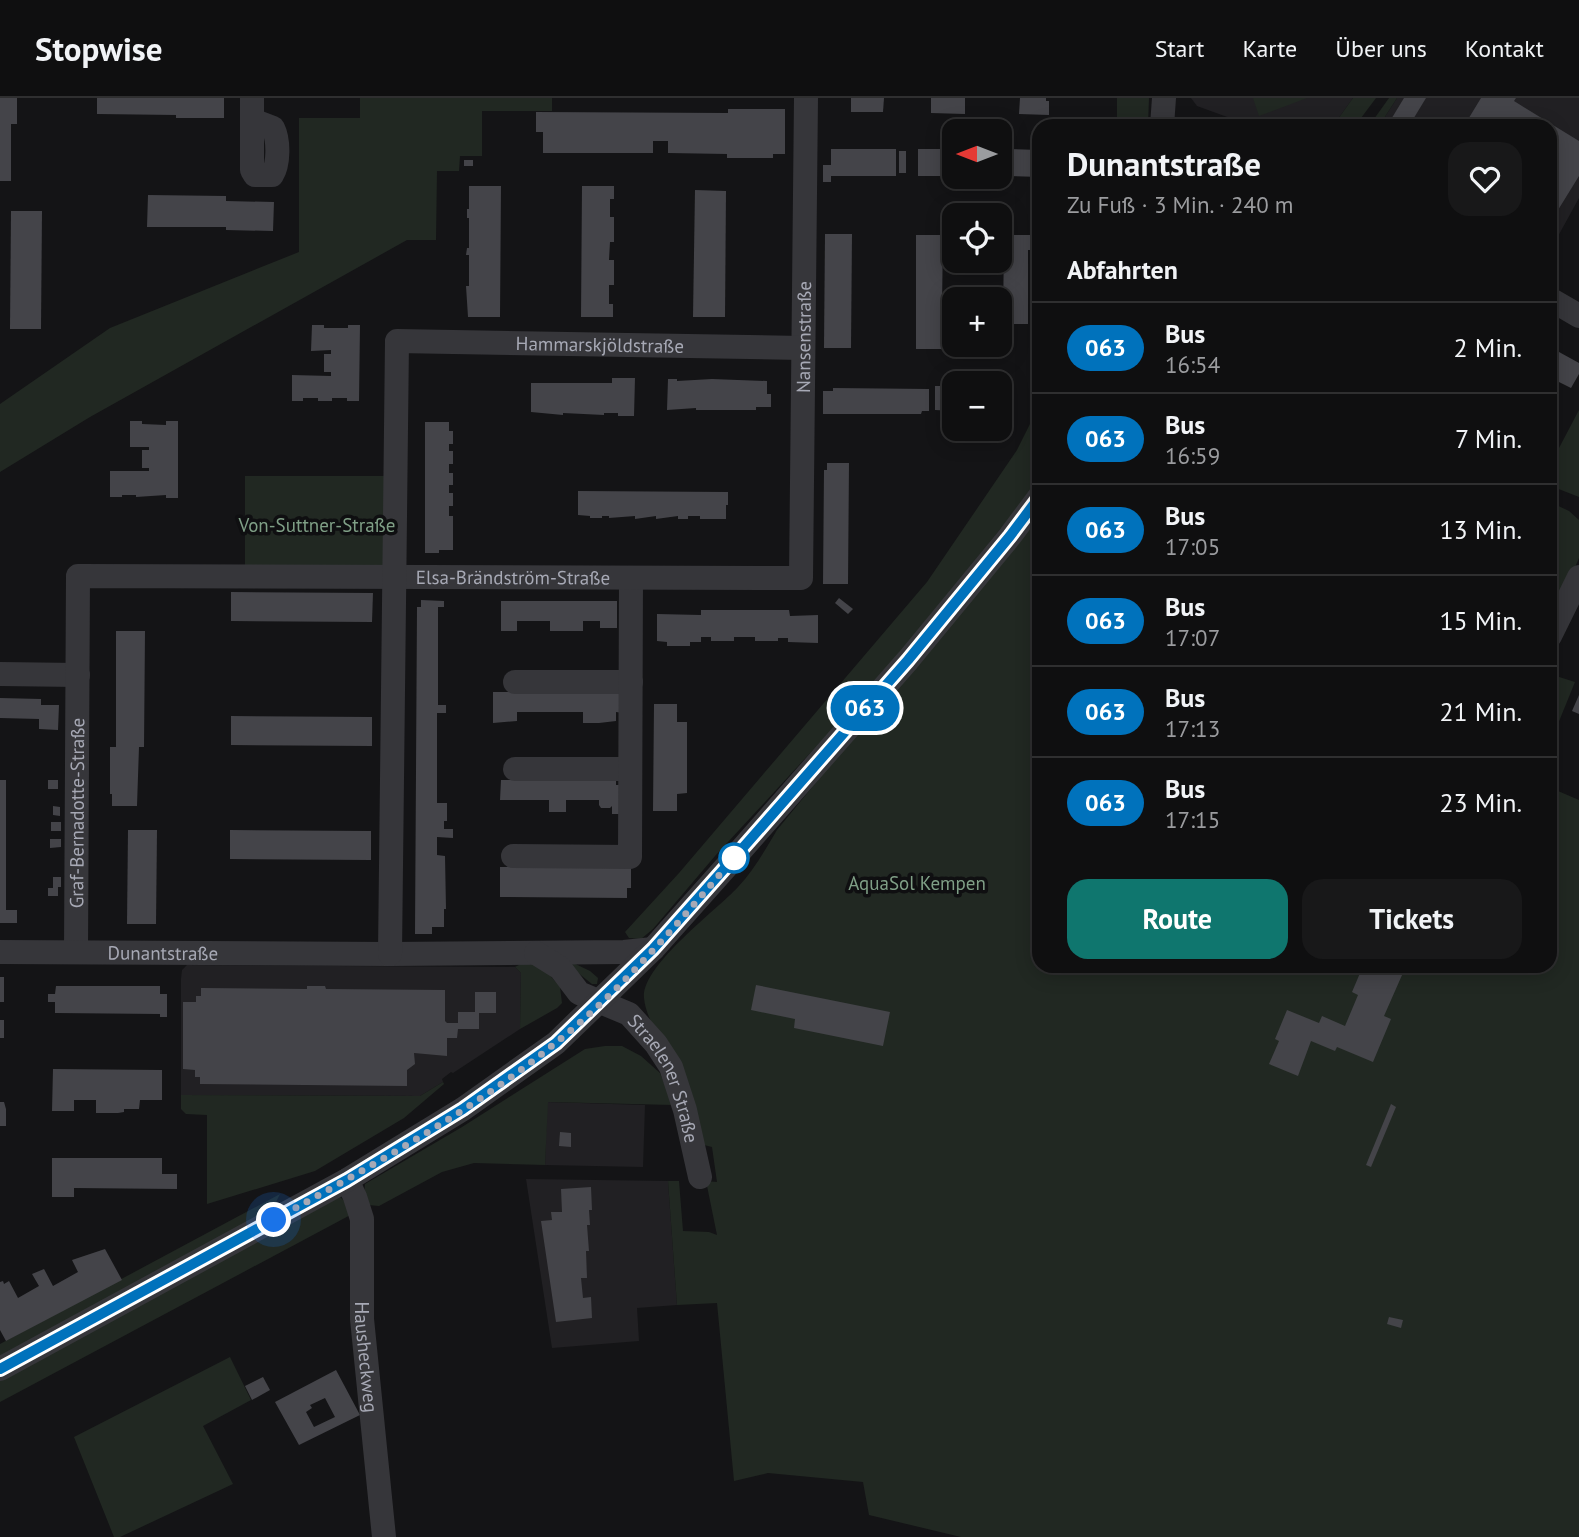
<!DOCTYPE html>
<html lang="de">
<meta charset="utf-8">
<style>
body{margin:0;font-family:"PT Sans",sans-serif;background:#181819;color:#f1f3f6;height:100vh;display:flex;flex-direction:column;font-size:26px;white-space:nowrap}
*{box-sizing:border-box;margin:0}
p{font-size:23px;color:#9b9c9f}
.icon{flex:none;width:38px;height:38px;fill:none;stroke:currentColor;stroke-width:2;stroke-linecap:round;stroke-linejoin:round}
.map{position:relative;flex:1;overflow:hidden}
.drawer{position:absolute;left:1032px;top:21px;width:525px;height:854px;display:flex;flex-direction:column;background:#0f0f10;border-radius:21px;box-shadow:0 4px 18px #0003,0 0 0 2px #2f2f30}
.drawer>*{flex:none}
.badge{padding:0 14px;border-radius:23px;font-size:24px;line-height:46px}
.needle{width:46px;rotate:270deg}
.controls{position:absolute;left:942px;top:21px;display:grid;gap:14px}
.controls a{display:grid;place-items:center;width:70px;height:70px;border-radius:14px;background:#0f0f10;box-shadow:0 4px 18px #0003,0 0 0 2px #2f2f30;font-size:35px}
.you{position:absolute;width:35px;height:35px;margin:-18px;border:5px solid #fff;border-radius:50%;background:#1a73e8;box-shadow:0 0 0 10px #1a73e833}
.map>.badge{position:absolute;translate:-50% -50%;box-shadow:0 0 0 4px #fff}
h2{padding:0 35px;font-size:26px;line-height:63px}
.round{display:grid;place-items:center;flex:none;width:74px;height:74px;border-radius:21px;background:#181819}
.headline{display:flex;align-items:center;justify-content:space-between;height:119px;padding:0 35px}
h1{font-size:33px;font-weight:800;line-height:52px}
.cta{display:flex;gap:14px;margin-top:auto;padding:14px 35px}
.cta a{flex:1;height:80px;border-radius:21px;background:#0f766e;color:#fff;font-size:28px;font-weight:800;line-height:80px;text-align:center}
.cta a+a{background:#181819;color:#f1f3f6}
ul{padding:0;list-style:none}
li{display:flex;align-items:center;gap:21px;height:91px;padding:0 35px;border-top:2px solid #2f2f30}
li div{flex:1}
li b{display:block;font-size:26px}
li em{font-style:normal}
li .badge{min-width:77px;font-weight:700;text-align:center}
header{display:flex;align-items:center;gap:42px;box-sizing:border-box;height:98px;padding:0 35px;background:#0f0f10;border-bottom:2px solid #2f2f30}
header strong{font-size:33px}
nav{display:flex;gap:38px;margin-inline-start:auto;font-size:24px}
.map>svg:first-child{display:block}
.built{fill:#212023}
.green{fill:#212822}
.building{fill:#444449;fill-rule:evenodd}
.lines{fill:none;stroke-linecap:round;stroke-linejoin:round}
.minor{stroke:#36363a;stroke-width:24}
.line-casing{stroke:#fff;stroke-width:16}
.line{stroke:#0072bc;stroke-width:10}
.walk{stroke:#a7a9b5;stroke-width:7;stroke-dasharray:0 12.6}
.stop-dot{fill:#fff;stroke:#0072bc;stroke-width:3.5}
.labels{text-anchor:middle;stroke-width:7;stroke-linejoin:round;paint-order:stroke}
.street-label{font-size:19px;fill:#a7a9b5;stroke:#0f0f11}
.park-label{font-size:19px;fill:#7f9f86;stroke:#0f0f11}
</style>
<header>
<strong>Stopwise</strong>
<nav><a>Start</a><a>Karte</a><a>Über uns</a><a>Kontakt</a></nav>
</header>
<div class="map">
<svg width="1579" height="1439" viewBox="0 0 1579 1439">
<rect width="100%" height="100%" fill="#141416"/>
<g class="built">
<polygon points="1191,0 1353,0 1333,28 1252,28 1197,8"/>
<polygon points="1397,0 1579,0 1579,100 1551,151 1550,28 1379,28"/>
<polygon points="187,867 515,869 521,875 520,931 453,975 451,974 442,981 443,984 420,998 181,997 181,881 182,872"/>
<polygon points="547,1004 645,1007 643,1069 545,1067"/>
<polygon points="526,1081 668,1083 677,1207 637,1210 639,1243 552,1250"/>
</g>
<g class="green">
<polygon points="360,0 552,0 552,13 482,13 482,58 460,58 459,73 437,73 436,142 407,142 90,319 0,374 0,306 110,230 299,154 299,20 360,20"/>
<polygon points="1117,0 1149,0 1148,28 1117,28"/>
<polygon points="1253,0 1307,0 1259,18"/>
<polygon points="1353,0 1376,0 1355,28 1333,28"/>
<polygon points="1389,0 1397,0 1379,28 1369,28"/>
<polygon points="1039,308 1039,380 1029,396 873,587 715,758 653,831 641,841 629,840 625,834 679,775 927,484 1017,352"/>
<polygon points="1579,312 1579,399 1551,388 1550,345 1559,350"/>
<polygon points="245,378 389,378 389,471 245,475"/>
<polygon points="1550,404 1569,413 1579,422 1579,460 1551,526"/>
<path d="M1039,412l1,456h510l1,-178 28,12v737h-618l-92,-22 -6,-33 -95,-9 -34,8 -17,-178 -40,2 -9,-124h11l4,50 26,1 8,3 -11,-54 11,1 -5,-35 -8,-2c-9,-26 -16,-55 -28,-80 -10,-21 -30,-43 -32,-67 -3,-32 73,-88 94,-111 16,-17 27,-37 39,-57z"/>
<polygon points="1556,578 1575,584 1551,643 1551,579"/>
<polygon points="563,860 590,873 598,880 597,886 592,886 562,862"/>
<polygon points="523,865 542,868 560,889 562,905 557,910 520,931 521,875 515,869"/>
<polygon points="605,948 622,948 641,958 660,975 673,1007 548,1004 545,1067 474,1065 442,1074 379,1108 369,1107 364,1097 365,1086 462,1029 585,951"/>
<polygon points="443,984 444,986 404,1020 315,1073 207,1106 207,1017 186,1016 181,1011 181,997 420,998"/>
<polygon points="280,1096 272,1112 0,1258 0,1246"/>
<polygon points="340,1099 356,1114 0,1304 0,1279"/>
<polygon points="230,1259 251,1302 203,1328 233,1386 120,1439 114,1439 74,1339"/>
</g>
<g class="building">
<polygon points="0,0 17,0 17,26 11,26 11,83 0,83"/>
<polygon points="97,0 224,0 224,20 176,20 176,17 97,16"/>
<polygon points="851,0 884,0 883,14 851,14"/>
<polygon points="931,0 965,0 965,16 931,15"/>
<polygon points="1020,0 1046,0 1046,3 1049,3 1049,17 1019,16"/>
<polygon points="1404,0 1426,0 1409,28 1387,28"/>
<polygon points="1481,0 1516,0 1514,3 1579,43 1579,78 1550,125 1550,28 1464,28"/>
<polygon points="728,11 785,11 785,56 773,56 773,60 727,60 727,56 668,55 668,43 653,43 653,55 543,55 543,34 536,34 536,14 728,15"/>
<polygon points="831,51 896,51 896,78 831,78 831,84 823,84 823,67 831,67"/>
<rect x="918" y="51" width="36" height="27"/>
<polygon points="1005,51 1040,52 1040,79 1005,78"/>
<rect x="899" y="53" width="7" height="22"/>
<rect x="464" y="62" width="9" height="6"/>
<polygon points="469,88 501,88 500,219 468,219 466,188 469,188 469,157 466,157 467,150 469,150 469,120 467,120 467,111 469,111"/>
<polygon points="582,88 614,88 614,101 610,101 610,119 614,119 614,144 610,144 609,162 614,162 614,187 609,187 609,206 613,206 613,219 581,219"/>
<polygon points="695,92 726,93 725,219 693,219"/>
<polygon points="148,97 226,98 226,103 274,104 273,133 226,132 226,129 147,129"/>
<polygon points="11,113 42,113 41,231 10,231"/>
<polygon points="825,136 852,136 851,250 824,250"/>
<polygon points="916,137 943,137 942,208 950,208 950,222 942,223 942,251 916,251"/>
<polygon points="1004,137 1039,137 1039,152 1028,152 1028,226 1003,226"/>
<polygon points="312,227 324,227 324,230 348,230 348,227 360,227 359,303 347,303 347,300 332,300 332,303 318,303 318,300 303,300 303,303 292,303 292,277 331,278 331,274 324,274 324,256 331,256 331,252 311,253"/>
<polygon points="1550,249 1579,265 1579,276 1571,290 1557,283 1559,279 1555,276 1550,284"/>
<polygon points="612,280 635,280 634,318 618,318 618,315 604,315 604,317 563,315 563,317 531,314 531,285 612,285"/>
<polygon points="668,281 677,281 677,283 712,281 767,283 767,296 771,296 771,309 756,309 756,312 696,312 696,310 667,312"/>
<polygon points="935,288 954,288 954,313 935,312"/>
<rect x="999" y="288" width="10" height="25"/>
<polygon points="833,290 929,291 929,313 922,313 921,316 823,316 823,293 833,293"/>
<polygon points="130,323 142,323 142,326 166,327 166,323 178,323 178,400 166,400 166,397 136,399 136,397 122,397 122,399 110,399 110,373 149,373 149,370 142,370 142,352 149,352 149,349 130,349"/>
<polygon points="425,324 449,324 449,333 453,333 453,346 449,346 449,353 453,353 453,366 449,366 449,375 453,375 453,387 449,387 449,395 453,395 453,408 449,408 449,418 453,418 453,452 439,452 439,455 425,455"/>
<polygon points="827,365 849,365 848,486 823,486 824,372 827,372"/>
<polygon points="578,393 728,394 728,407 726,407 726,421 700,421 700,418 688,418 688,421 678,421 678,418 656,421 656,418 635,421 635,418 609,420 609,418 602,418 602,420 590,420 590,418 578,417"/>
<polygon points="231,494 373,495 372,524 231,523"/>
<polygon points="839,500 853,511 848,516 835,505"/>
<polygon points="421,502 444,503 444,509 438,509 438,607 446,607 446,615 437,615 437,705 447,705 447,723 444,723 444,731 453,731 453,740 437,739 437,757 445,758 446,811 444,811 444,829 432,829 432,836 415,836 417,509 421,509"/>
<polygon points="501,503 617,503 617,530 600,530 600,523 583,523 583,533 550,533 550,523 517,523 517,533 501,533"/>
<polygon points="701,512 789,512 790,518 818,517 818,545 788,544 788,540 778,540 778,543 755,543 755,539 734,539 734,543 711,543 711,539 701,539 701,544 690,544 690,548 667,548 667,544 657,543 657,516 701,517"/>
<polygon points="116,533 145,533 144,649 139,649 137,708 112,708 112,696 110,696 110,649 116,649"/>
<polygon points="493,594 623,594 623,615 616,614 616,623 599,625 583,625 583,614 517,614 517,623 493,625"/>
<polygon points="1579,597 1579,616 1572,613"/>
<polygon points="0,600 41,601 41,607 59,607 58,632 39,631 39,621 0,620"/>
<polygon points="654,606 677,606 677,624 687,624 687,695 677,696 677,713 653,713"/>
<polygon points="231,618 372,619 372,648 231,647"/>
<polygon points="0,682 6,682 6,812 17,812 17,825 0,825"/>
<rect x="48" y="682" width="10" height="9"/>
<polygon points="501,682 616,682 616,687 623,687 623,716 612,716 612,708 610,710 601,710 599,707 599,702 566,702 566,714 549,714 549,702 500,702"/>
<polygon points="53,708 60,709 60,718 53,717"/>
<rect x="51" y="724" width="10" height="9"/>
<polygon points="128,732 157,732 156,826 127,826"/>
<polygon points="230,732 371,733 371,762 230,761"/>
<polygon points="50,741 61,741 61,749 50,750"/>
<polygon points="500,769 631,770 631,790 627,790 627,800 500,799"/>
<polygon points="53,779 61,779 61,789 58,789 58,798 48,798 48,790 53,790"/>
<polygon points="1363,868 1406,868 1384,918 1391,921 1373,964 1337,949 1335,953 1311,943 1298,978 1269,966 1279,943 1275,941 1287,912 1319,925 1322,918 1345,928 1358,897 1352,894"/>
<rect x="0" y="879" width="4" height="25"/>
<polygon points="756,887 890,914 883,948 794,930 795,921 751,912"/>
<polygon points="56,888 160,888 160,896 167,896 167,919 160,919 160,916 55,915 55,904 48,904 48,896 55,896"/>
<polygon points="307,888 325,888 326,891 445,892 445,923 447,925 458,925 458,914 475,914 475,894 496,894 496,915 479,915 479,931 458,931 457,940 447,940 447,958 414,955 415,966 407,972 407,988 200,986 200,979 195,979 195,972 183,971 183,904 196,904 196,898 201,898 201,890 307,891"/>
<rect x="0" y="922" width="4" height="18"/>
<polygon points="53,971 162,972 162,1002 140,1002 139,1011 124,1011 124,1014 118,1015 96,1015 96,1002 74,1002 74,1013 52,1013"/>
<polygon points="0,1004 4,1004 6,1011 6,1028 0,1028"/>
<polygon points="1391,1006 1396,1009 1371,1069 1366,1067"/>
<polygon points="560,1034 571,1035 571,1049 559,1048"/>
<polygon points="52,1060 162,1060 162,1076 177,1076 177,1091 74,1090 74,1099 52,1099"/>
<polygon points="591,1089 592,1112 589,1112 590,1127 587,1127 589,1153 586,1153 587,1180 581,1180 583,1200 591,1199 592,1220 556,1224 541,1123 552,1122 551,1114 562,1114 561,1091"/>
<polygon points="105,1151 122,1182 6,1243 0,1232 0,1184 3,1183 4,1186 9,1183 18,1200 39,1188 32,1176 44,1171 53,1188 78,1174 72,1162"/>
<polygon points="1389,1219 1403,1222 1401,1230 1387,1226"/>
<path d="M336,1272l24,45 -61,30 -24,-43zM325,1300l10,19 -21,10 -8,-15 6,-4 -2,-3z"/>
<polygon points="263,1279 270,1292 252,1302 245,1288"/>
</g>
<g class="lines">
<g class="minor">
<path d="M252,0v72l3,5h17c7,-11 7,-35 1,-47l-21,-8"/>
<polyline points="1162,28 1164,0"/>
<polyline points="1550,201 1579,218"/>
<polyline points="1550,538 1579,479"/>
<polyline points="0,576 78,577"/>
<polyline points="515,584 631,584"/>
<polyline points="515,671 630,671"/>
<polyline points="513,758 630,759 631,481"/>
<path id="s1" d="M76,853l2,-375 723,2 5,-480"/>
<path id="s2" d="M0,854l390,2 234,-2 29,-3"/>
<path id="s3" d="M536,855l24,15 19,25 50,21 27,30 15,23 14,43 15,67"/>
<path id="s4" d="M390,856l7,-613 406,7"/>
<path id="s5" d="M347,1082l8,17 7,22v100l22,218"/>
<polyline points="0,1271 347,1082 463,1011 556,945 653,851 734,760 908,562 1010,438 1040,398"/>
</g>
</g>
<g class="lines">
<defs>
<polyline id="line" points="0,1271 347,1082 463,1011 556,945 653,851 748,744 908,562 1010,438 1040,398"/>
</defs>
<use href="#line" class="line-casing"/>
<use href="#line" class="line"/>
<path class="walk" d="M274,1122c95,-53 194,-106 279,-175 67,-53 126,-123 181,-187"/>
</g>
<circle class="stop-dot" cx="734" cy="760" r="14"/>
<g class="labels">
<g class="street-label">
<text dy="7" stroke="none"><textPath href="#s1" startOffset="1339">Nansenstraße</textPath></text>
<text dy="7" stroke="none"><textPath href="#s4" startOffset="816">Hammarskjöldstraße</textPath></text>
<text dy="7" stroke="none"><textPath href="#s1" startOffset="810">Elsa-Brändström-Straße</textPath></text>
<text dy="7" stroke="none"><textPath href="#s1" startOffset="138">Graf-Bernadotte-Straße</textPath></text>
<text dy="7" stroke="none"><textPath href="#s2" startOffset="163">Dunantstraße</textPath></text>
<text dy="7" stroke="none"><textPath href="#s3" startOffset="189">Straelener Straße</textPath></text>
<text dy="7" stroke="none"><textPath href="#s5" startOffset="180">Hausheckweg</textPath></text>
</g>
<g class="park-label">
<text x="317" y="434">Von-Suttner-Straße</text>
<text x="917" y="792">AquaSol Kempen</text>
</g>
</g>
</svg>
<div class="controls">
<a><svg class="needle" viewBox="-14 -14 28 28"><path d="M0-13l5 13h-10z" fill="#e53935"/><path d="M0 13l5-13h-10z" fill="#9b9c9f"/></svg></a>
<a><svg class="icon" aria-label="locate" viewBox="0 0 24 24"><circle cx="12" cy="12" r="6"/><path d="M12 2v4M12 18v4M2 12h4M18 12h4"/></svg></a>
<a>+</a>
<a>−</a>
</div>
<div class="you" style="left:274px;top:1122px"></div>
<b class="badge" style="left:865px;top:610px;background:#0072bc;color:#fff">063</b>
<section class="drawer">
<div class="headline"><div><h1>Dunantstraße</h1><p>Zu Fuß · 3 Min. · 240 m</p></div><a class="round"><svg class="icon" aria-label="heart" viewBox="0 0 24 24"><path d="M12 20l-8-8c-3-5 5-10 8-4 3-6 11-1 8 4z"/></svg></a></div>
<h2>Abfahrten</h2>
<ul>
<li><span class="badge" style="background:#0072bc;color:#fff">063</span><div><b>Bus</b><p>16:54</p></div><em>2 Min.</em></li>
<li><span class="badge" style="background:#0072bc;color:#fff">063</span><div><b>Bus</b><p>16:59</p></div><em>7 Min.</em></li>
<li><span class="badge" style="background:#0072bc;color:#fff">063</span><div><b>Bus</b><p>17:05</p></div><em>13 Min.</em></li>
<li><span class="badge" style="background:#0072bc;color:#fff">063</span><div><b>Bus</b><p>17:07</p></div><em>15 Min.</em></li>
<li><span class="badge" style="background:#0072bc;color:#fff">063</span><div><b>Bus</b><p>17:13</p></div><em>21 Min.</em></li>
<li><span class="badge" style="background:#0072bc;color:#fff">063</span><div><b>Bus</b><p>17:15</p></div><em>23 Min.</em></li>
</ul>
<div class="cta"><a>Route</a><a>Tickets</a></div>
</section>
</div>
